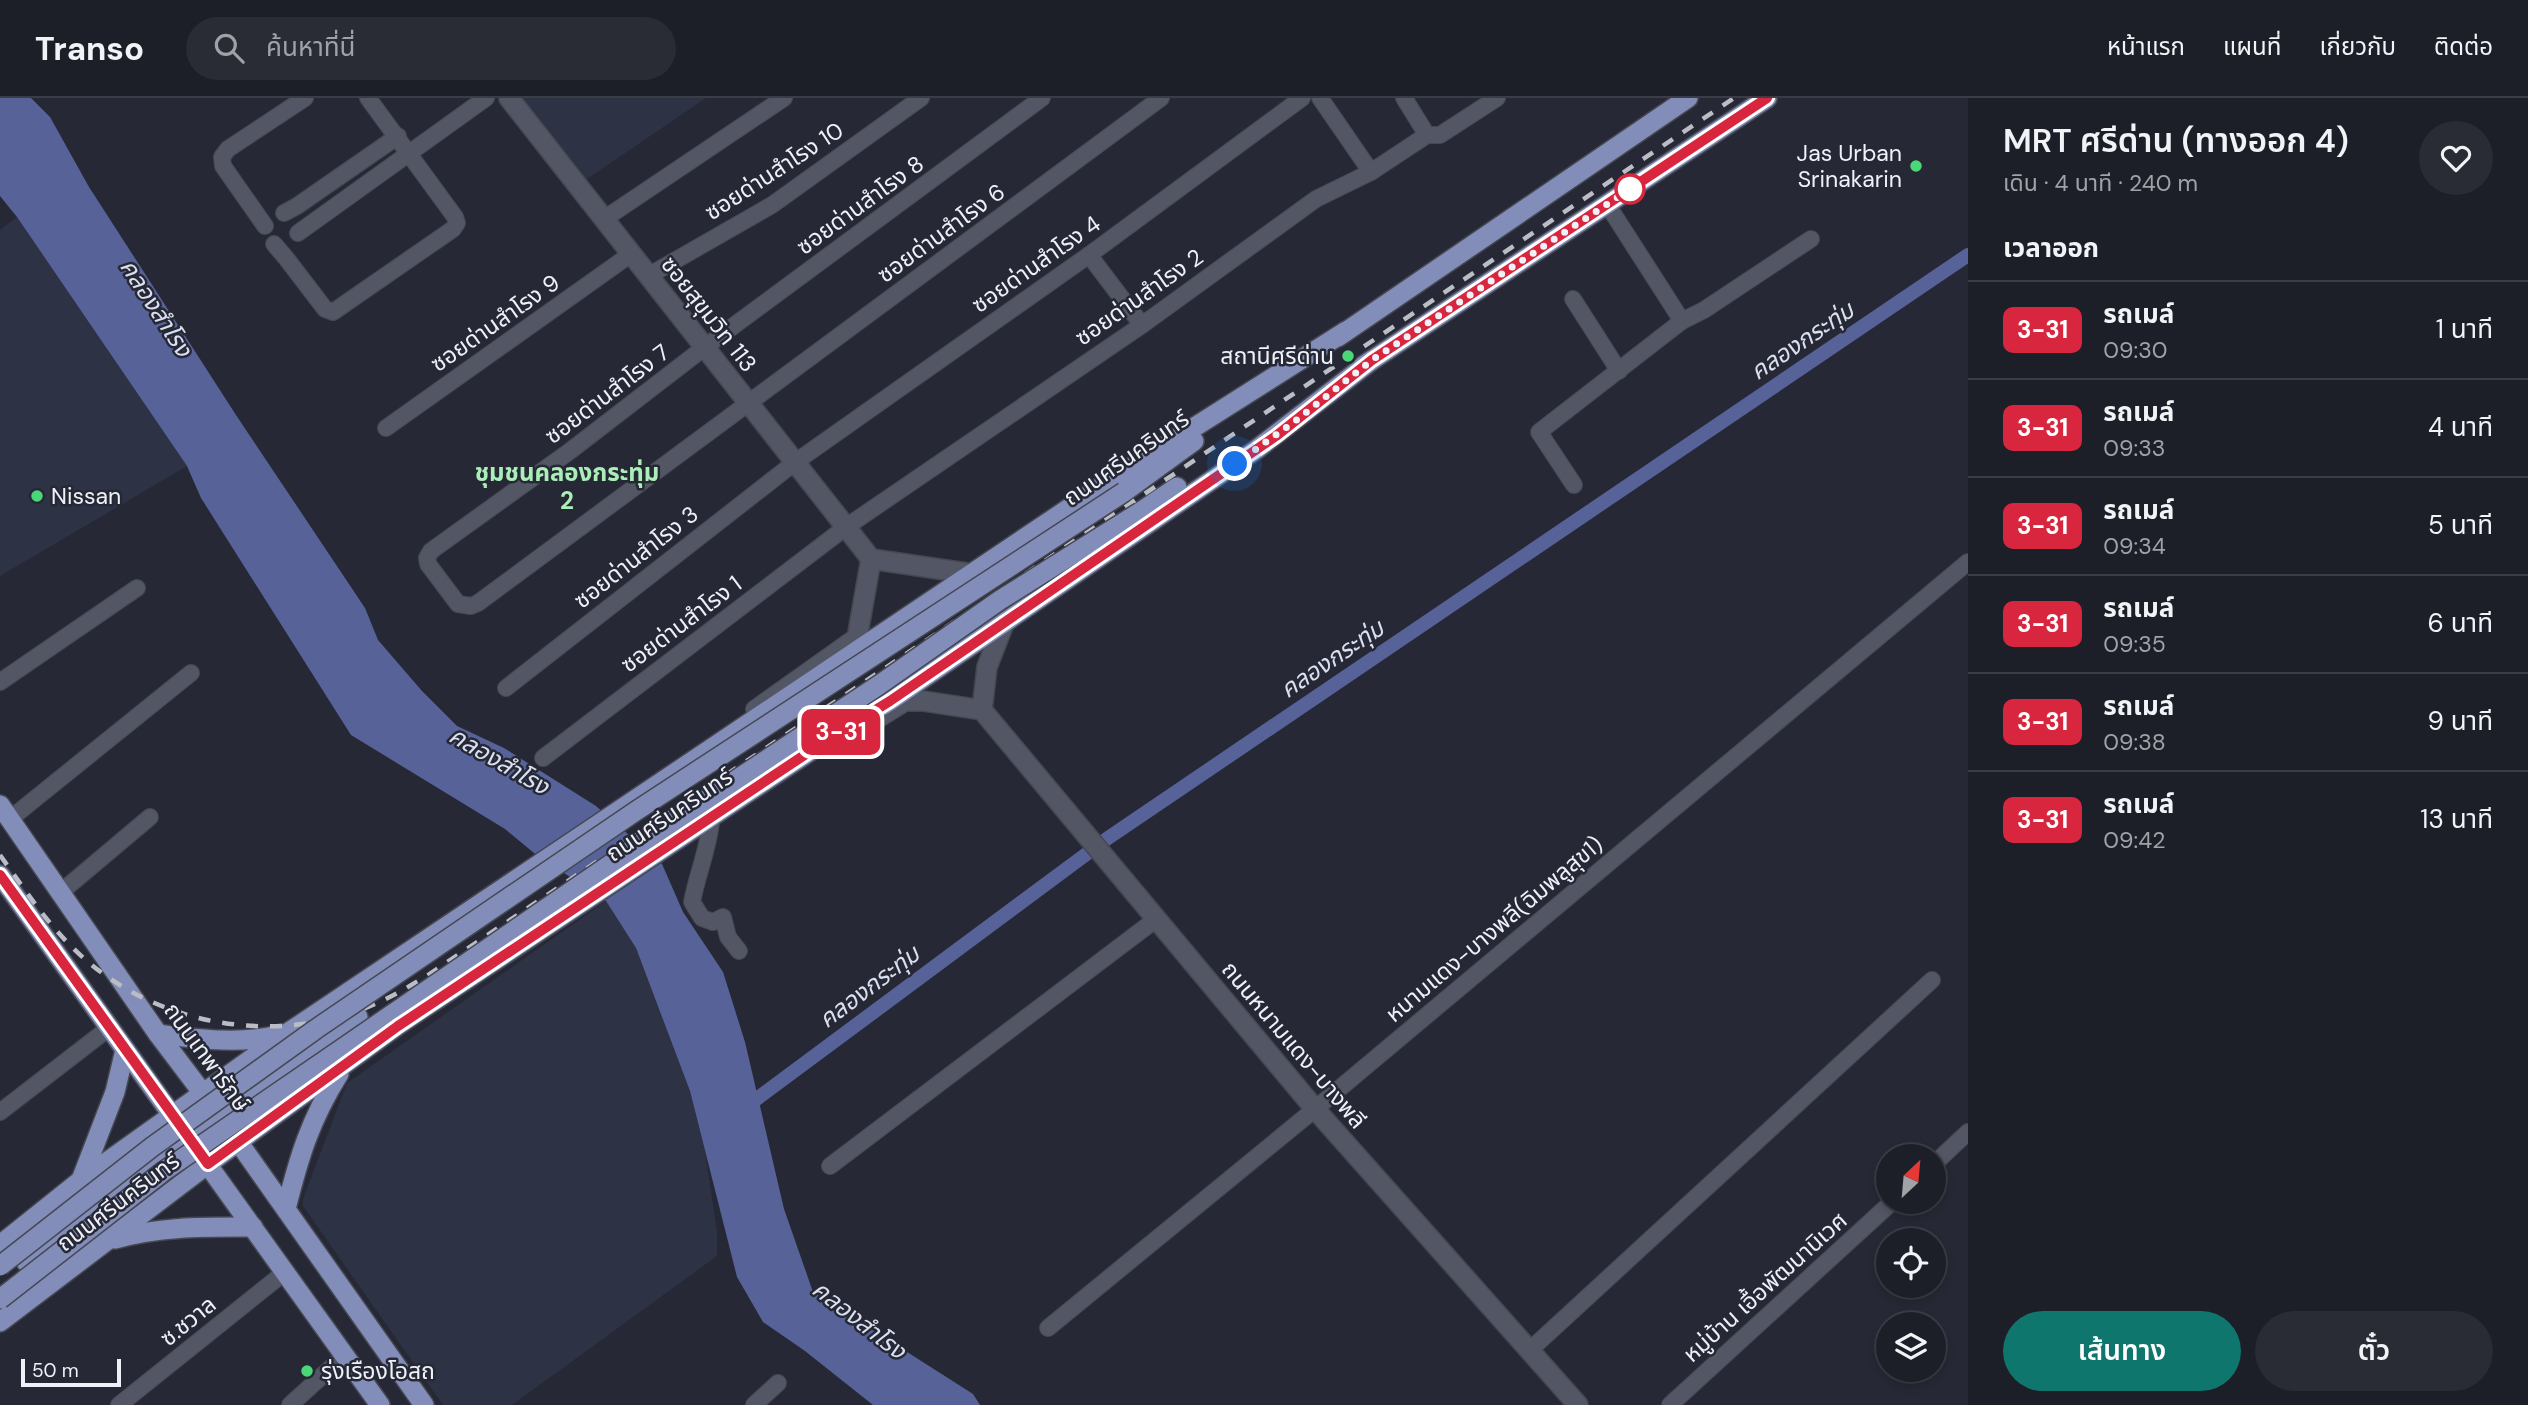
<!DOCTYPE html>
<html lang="th">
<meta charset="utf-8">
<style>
body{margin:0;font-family:"DM Sans","Noto Sans Thai",sans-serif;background:#292c34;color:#f1f3f6;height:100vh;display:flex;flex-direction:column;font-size:26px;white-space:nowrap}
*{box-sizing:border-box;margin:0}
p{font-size:23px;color:#a0a2a8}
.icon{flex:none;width:38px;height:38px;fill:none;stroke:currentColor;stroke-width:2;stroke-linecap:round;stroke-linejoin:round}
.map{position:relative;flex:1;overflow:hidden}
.drawer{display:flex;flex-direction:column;background:#1c1f28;width:560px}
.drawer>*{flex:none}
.badge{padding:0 14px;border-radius:10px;font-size:24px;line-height:46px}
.needle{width:46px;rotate:26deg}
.tools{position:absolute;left:1876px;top:1046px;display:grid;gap:14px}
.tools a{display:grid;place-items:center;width:70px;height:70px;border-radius:50%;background:#1c1f28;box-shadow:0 4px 10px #0003,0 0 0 2px #3a3d45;font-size:35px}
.scale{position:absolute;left:21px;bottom:18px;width:100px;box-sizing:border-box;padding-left:7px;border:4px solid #eff1f9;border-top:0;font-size:19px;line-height:24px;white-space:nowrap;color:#eff1f9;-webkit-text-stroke:5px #262935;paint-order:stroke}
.you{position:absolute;width:35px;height:35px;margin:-18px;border:5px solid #fff;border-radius:50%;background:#1a73e8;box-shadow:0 0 0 10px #1a73e833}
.map>.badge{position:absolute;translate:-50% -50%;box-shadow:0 0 0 4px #fff}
h2{padding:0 35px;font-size:26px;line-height:63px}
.round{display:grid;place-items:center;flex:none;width:74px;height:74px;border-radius:37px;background:#292c34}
.headline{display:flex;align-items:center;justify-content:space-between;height:119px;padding:0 35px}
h1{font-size:33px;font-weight:600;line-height:52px}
.primary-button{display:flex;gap:14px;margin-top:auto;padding:14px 35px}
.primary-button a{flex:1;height:80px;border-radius:42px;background:#0f766e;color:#fff;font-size:28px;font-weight:600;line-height:80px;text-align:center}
.primary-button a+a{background:#292c34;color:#f1f3f6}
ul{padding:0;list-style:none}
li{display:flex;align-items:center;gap:21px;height:98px;padding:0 35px;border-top:2px solid #3a3d45}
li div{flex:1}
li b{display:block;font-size:26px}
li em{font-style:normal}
li .badge{min-width:77px;font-weight:700;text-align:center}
header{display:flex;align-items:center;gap:42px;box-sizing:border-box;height:98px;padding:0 35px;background:#1c1f28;border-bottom:2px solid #3a3d45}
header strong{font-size:33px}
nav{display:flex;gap:38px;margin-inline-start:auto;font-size:24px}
.search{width:490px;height:63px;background:#292c34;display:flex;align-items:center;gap:18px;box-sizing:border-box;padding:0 24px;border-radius:38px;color:#a0a2a8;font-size:26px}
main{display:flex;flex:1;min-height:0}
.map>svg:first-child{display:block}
.built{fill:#2d3244}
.water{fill:#576299}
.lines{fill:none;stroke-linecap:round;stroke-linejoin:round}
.canal{stroke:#576299;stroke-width:14}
.minor-casing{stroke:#454851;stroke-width:18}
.secondary-casing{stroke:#454851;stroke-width:22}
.primary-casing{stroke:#454851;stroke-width:22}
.minor{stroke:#535664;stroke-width:16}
.secondary{stroke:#535664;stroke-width:19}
.primary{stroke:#838dba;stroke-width:19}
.rail{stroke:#bbbdc6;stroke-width:4.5;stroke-dasharray:12 12;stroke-linecap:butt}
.primary-bridge-casing{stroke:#454851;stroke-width:22;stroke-linecap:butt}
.primary-bridge{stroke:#838dba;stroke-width:19}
.line-casing{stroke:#fff;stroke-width:16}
.line{stroke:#d7263d;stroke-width:10}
.walk{stroke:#eff1f9;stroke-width:7;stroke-dasharray:0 12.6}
.poi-dot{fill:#4ad777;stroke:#262935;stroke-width:2.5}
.stop-dot{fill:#fff;stroke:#d7263d;stroke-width:3.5}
.labels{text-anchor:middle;stroke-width:5;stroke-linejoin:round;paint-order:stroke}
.poi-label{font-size:23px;fill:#eff1f9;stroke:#262935;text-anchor:end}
.street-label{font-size:23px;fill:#eff1f9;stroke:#262935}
.water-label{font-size:24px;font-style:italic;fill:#dbe0f1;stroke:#262935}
.neighbourhood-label{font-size:24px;font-weight:bold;fill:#aaeeb8;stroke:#262935}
</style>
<header>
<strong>Transo</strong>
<div class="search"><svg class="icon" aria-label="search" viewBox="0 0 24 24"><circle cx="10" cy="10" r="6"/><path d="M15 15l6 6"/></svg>ค้นหาที่นี่</div>
<nav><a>หน้าแรก</a><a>แผนที่</a><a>เกี่ยวกับ</a><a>ติดต่อ</a></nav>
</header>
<main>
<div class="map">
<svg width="1968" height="1307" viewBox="0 0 1968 1307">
<rect width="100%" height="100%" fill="#262935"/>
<g class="built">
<polygon points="521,0 706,0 587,81"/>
<polygon points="17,119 187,368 0,478 0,132"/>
<polygon points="606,803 636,850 690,993 705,1053 717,1134 717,1158 512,1307 443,1307 303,1108 303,1101 347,985"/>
</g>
<polygon class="water" points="0,0 31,0 50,19 89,89 236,317 365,510 378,542 422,593 457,628 504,650 596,708 662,766 683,814 723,874 745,944 784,1111 813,1194 973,1296 980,1307 873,1307 805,1253 763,1224 737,1179 690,993 636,850 606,803 534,755 505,731 351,637 201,400 187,368 17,119 0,98"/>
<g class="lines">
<polyline class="canal" points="743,1011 1108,740 1968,157"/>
<defs>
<g id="minor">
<polyline points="1042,0 705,249 570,353 431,453 427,460 428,466 458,506 471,508 478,505 1161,0"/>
<polyline points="1320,0 1371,74"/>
<polyline points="1427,37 1440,37 1497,0"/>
<polyline points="1607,106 1682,223 1704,212 1811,141"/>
<polyline points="284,115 297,108 398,38"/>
<polyline points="604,121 784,0"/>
<polyline points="265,128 223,68 222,59 228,51 305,0"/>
<polyline points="298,135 486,0"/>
<polyline points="274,146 286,160 325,211 333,214 453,131 457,125 455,119 368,0"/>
<polyline points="1089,157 1142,227"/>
<polyline points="648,178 772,107 921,0"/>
<polyline points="1573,201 1619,273"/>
<polyline points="386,330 631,156"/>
<polyline points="1574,387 1539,334 1682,223"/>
<polyline points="0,584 137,490"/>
<polyline points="506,590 794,365 1089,157 1302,0"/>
<polyline points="754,611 858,537"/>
<polyline points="847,641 910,602"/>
<polyline points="543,660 846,429 1142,227 1316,101 1371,74 1427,37 1404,0"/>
<polyline points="10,721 191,575"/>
<path d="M711,724c-3,28 -14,53 -19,80l10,16 11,4 10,-5 5,20 11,14"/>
<polyline points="61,794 150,719"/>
<polyline points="0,1014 109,930"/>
<polyline points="1934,1066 1968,1034"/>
<polyline points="830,1068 1155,822"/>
<polyline points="1048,1230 1315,1011 1968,464"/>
<polyline points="1530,1252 1932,882"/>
<polyline points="119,1307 285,1174"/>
<polyline points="290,1307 344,1258"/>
<polyline points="754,1307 778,1285"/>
<polyline points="1670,1307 1892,1104"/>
</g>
<g id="secondary">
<polyline points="509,0 871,461 973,476"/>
<polyline points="855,552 871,461"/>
<polyline points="890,603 923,603 982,612 1315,1011 1578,1307"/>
<polyline points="982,612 987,569 1005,523"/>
</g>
<g id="primary">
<polyline points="1338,239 1688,0"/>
<polyline points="1363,268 1767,0"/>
<polyline points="1124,394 1194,343"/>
<polyline points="1140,414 1177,389"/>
<polyline points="0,707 158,936 220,1018 424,1307"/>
<polyline points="0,777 380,1307"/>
<path d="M158,936c40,5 85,11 124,0"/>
<polyline points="81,1082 115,994 125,952"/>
<path d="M286,1111c13,-52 24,-89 53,-135"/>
<path d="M115,1141c46,-13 91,-12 138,-12"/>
<polyline points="0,1147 80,1083 289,934 1111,382 1346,233"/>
<polyline points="26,1164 188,1040 358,919"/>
<polyline points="0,1224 208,1066 398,927 827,642 890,603 1257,351 1372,262"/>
</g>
</defs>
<use href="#minor" class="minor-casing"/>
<use href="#secondary" class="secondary-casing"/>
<use href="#primary" class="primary-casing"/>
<use href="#minor" class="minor"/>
<use href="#secondary" class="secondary"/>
<use href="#primary" class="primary"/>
<path class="rail" d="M0,757c27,38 52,76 87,106 72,62 176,81 265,52 27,-9 52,-23 76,-38l1306,-877"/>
<defs>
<g id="primary-bridge">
<polyline points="0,1168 152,1049 316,931 636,713 1124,394"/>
<polyline points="0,1201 164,1073 340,952 653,737 879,587 1000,502 1140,414"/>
</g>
</defs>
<use href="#primary-bridge" class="primary-bridge-casing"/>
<use href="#primary-bridge" class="primary-bridge"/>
</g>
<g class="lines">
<defs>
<polyline id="line" points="0,777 208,1066 398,928 827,642 890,603 1276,338 1372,262 1767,0"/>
</defs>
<use href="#line" class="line-casing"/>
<use href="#line" class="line"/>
<polyline class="walk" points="1235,366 1294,324 1372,262 1630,91"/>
</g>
<g class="poi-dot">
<circle cx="1916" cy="68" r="7"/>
<circle cx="1348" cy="258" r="7"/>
<circle cx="37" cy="398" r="7"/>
<circle cx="307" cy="1273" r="7"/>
</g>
<circle class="stop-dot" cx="1630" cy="91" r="14"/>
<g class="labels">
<g class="poi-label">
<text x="1902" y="63">Jas Urban<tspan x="1902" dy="26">Srinakarin</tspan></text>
<text x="1334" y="266">สถานีศรีด่าน</text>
<text x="51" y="406" text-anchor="start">Nissan</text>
<text x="321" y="1281" text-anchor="start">รุ่งเรืองโอสถ</text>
</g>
<g class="street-label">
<text transform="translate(774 73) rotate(-33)" y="8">ซอยด่านสำโรง 10</text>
<text transform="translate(860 107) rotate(-36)" y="8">ซอยด่านสำโรง 8</text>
<text transform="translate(941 135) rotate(-36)" y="8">ซอยด่านสำโรง 6</text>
<text transform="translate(1036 166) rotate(-35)" y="8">ซอยด่านสำโรง 4</text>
<text transform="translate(1139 199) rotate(-35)" y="8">ซอยด่านสำโรง 2</text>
<text transform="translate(709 216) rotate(52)" y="8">ซอยสุขุมวิท 113</text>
<text transform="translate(495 225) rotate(-35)" y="8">ซอยด่านสำโรง 9</text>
<text transform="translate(607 296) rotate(-37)" y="8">ซอยด่านสำโรง 7</text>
<text transform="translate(1126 360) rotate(-35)" y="8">ถนนศรีนครินทร์</text>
<text transform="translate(636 459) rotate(-38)" y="8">ซอยด่านสำโรง 3</text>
<text transform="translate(681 526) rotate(-37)" y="8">ซอยด่านสำโรง 1</text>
<text transform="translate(669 717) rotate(-34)" y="8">ถนนศรีนครินทร์</text>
<text transform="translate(1494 831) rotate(-40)" y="8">หนามแดง-บางพลี(ฉิมพลูสุข1)</text>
<text transform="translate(1294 947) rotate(50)" y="8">ถนนหนามแดง-บางพลี</text>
<text transform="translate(207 959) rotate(54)" y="8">ถนนเทพารักษ์</text>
<text transform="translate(118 1104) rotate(-37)" y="8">ถนนศรีนครินทร์</text>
<text transform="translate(1765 1189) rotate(-42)" y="8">หมู่บ้าน เอื้อพัฒนานิเวศ</text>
<text transform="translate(188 1223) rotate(-39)" y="8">ซ.ชวาล</text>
</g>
<g class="water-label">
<text transform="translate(156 210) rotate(57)" y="8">คลองสำโรง</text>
<text transform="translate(1802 243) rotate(-34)" y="8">คลองกระทุ่ม</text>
<text transform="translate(1332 561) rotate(-34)" y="8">คลองกระทุ่ม</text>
<text transform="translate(499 663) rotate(30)" y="8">คลองสำโรง</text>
<text transform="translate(869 889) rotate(-37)" y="8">คลองกระทุ่ม</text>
<text transform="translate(859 1222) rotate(38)" y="8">คลองสำโรง</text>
</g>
<g class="neighbourhood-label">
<text x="567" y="383">ชุมชนคลองกระทุ่ม<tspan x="567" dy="28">2</tspan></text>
</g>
</g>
</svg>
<div class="tools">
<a><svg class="needle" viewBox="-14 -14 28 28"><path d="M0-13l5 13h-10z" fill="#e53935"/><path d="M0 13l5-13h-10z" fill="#a0a2a8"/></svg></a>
<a><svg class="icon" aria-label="locate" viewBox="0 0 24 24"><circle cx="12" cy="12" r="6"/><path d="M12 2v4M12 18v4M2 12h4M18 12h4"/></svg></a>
<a><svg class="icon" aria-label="layers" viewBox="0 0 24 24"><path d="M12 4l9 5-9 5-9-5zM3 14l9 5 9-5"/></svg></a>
</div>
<div class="scale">50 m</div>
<div class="you" style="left:1235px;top:366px"></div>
<b class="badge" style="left:841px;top:634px;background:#d7263d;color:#fff">3-31</b>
</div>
<section class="drawer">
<div class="headline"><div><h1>MRT ศรีด่าน (ทางออก 4)</h1><p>เดิน · 4 นาที · 240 m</p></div><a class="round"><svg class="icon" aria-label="heart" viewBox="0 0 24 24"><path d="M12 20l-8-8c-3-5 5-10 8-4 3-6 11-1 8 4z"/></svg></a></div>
<h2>เวลาออก</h2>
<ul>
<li><span class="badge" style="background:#d7263d;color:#fff">3-31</span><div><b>รถเมล์</b><p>09:30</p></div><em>1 นาที</em></li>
<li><span class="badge" style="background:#d7263d;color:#fff">3-31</span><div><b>รถเมล์</b><p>09:33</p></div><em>4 นาที</em></li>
<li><span class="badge" style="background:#d7263d;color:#fff">3-31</span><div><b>รถเมล์</b><p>09:34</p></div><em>5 นาที</em></li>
<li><span class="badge" style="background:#d7263d;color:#fff">3-31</span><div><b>รถเมล์</b><p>09:35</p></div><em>6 นาที</em></li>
<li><span class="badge" style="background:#d7263d;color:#fff">3-31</span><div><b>รถเมล์</b><p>09:38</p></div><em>9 นาที</em></li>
<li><span class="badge" style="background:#d7263d;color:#fff">3-31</span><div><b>รถเมล์</b><p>09:42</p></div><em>13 นาที</em></li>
</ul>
<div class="primary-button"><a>เส้นทาง</a><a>ตั๋ว</a></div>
</section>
</main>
